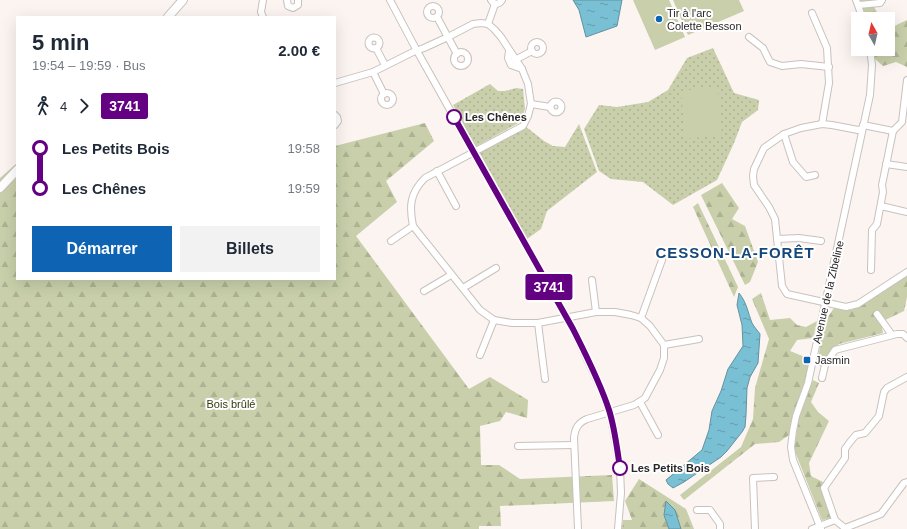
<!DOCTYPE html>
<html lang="fr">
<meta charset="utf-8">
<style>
body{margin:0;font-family:Arial,sans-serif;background:#f2f2f3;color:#1f2937;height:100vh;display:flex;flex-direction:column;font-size:15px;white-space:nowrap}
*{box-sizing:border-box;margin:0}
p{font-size:13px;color:#747a83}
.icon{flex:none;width:22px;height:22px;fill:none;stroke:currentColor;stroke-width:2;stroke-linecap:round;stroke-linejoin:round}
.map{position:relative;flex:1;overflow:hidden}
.sheet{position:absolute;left:16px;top:16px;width:320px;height:264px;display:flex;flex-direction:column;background:#fff;border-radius:0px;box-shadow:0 4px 16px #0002}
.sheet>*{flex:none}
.badge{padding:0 8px;border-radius:3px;font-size:14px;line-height:26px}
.needle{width:26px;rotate:352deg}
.buttons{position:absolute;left:851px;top:12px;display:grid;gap:8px}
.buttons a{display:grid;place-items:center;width:44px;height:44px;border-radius:0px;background:#fff;box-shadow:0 4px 16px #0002;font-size:20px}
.map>.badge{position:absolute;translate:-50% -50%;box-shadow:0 0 0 2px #fff}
.legs{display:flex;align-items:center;gap:6px;height:44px;padding:0 16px;font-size:13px}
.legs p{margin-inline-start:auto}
.headline{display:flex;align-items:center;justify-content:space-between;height:68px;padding:0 16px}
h1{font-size:22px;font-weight:600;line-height:30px}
.cta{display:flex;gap:8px;margin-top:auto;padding:8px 16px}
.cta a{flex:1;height:46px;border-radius:0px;background:#0e64b2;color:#fff;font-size:16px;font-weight:600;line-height:46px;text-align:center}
.cta a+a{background:#f2f2f3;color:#1f2937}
ul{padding:0 16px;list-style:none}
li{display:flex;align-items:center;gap:14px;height:40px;font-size:15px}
li i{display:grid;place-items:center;width:6px;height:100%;margin:0 5px;background:currentColor}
li i::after{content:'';width:10px;height:10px;margin:-5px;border:3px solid;border-radius:50%;background:#fff}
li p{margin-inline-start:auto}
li:first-child i{background:linear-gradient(#0000 50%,currentColor 0)}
li:last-child i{background:linear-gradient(currentColor 50%,#0000 0)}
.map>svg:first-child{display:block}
.forest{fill:url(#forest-firs)}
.park{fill:url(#park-dots)}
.garden{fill:#c8cfaa}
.water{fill:url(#water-ripples);stroke:#6292a0}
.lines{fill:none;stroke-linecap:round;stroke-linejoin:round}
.minor-casing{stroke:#c9c1bd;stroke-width:8}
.secondary-casing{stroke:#c9c1bd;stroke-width:10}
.minor{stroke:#fff;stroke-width:6}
.secondary{stroke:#fff;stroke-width:8}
.line-1-casing{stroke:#fff;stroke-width:9}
.line-1{stroke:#640082;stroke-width:6}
.poi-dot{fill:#0e64b2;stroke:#fff;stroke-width:1.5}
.stop-1-dot{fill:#fff;stroke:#640082;stroke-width:2}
.labels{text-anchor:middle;stroke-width:4;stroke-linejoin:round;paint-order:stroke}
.poi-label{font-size:11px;fill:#292625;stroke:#fff;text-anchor:start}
.stop-label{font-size:11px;font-weight:bold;fill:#292625;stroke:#fff;text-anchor:start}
.street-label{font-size:11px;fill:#292625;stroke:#fff}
.park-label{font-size:11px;fill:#343a0e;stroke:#fff}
.district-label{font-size:15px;font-weight:bold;letter-spacing:1px;fill:#16477a;stroke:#fff}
</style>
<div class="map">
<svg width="907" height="529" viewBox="0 0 907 529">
<defs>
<pattern id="forest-firs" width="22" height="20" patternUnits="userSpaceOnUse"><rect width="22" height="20" fill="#c8cfaa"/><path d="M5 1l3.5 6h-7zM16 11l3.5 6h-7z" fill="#acb292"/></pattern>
<pattern id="park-dots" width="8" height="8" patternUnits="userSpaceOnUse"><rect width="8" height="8" fill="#c8cfaa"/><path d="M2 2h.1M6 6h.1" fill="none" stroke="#acb292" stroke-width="1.8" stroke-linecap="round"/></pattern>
<pattern id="water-ripples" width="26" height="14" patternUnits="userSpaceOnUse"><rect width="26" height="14" fill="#7ac0d5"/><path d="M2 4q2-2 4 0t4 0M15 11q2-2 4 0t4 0" fill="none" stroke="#649cad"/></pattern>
</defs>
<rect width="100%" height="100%" fill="#fcf4f0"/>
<g class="forest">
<polygon points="859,0 870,0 881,19 866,19"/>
<polygon points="907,20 907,67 896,62 883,66 875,59 873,49 888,49 888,29"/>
<polygon points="425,123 434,141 386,181 397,202 356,236 469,389 490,377 528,400 527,418 506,412 500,421 480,426 481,465 499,465 520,479 612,475 614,501 500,506 501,526 479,526 479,529 0,529 0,178 17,163 17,279 335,279 335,146"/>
<polygon points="722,183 739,208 732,219 745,226 758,262 750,282 745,285 701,195"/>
<polygon points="698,203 738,287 734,297 693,207"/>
<polygon points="907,276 907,297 904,311 881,322 883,333 839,344 823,362 821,366 817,365 824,323 834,308 852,310"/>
<polygon points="761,293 770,320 790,318 797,325 806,327 817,321 813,338 797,340 790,351 810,359 802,394 789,435 779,442 755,444 684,500 680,495 741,447 753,419 755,388 769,339 752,299"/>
<polygon points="813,380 819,383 811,402 818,412 829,421 809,463 811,476 823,482 832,518 822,520 794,449 799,417"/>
<polygon points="639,479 686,509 694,529 622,529 623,520 632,520 625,501"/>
</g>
<g class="park">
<polygon points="713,48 734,93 759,100 758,110 742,122 734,143 717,180 673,205 643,182 611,179 599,171 584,129 599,105 617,107 648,102 668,90 687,58"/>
<polygon points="490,84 498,91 505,91 516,88 523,89 525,109 520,122 475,147 453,105"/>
<polygon points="579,124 597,172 547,211 541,229 527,239 479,152 525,126 544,141 553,146 565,147"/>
</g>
<g class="garden">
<polygon points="633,0 669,0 685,37 655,50"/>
<polygon points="673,0 739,0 744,11 688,35"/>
<polygon points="718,87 722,135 685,139 681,91"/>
</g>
<g class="water">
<polygon points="573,0 622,0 617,26 586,37 579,10"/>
<path d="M739,293c8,10 9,20 13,30 2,4 6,8 8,11l-2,29 -8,14 -3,11 -1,27 -1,12 -3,5 -15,19 -6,6 -37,25 -11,6 -5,-4 -2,-4 36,-30 7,-20 3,-19 9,-20 7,-22 15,-23 -1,-21 -5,-20z"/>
<polygon points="666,501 675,510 681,529 669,529 664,515"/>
</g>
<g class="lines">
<defs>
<g id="minor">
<polyline points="287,0 288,6 293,8 298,5 298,0"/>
<polyline points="390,0 417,51 573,329 600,387 610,412 620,468 621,493 618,529"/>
<path d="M491,0c3,5 8,5 11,0"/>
<polyline points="856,0 863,19"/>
<polyline points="859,5 880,3 882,0"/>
<circle cx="433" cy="12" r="6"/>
<polyline points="812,13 827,48 829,83 822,124"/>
<polyline points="263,17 261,12 263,0"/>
<polyline points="437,17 457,54"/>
<polyline points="488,24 495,4"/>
<polyline points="749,37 763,48 770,62 782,66 801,64 829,67"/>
<circle cx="374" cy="43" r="5.5"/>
<circle cx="537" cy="48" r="6"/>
<polyline points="376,48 385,65"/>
<polyline points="509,51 508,58 511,65 522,69"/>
<circle cx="461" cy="59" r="7"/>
<polyline points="515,60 532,51"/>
<polyline points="373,72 384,94"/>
<path d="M335,83l38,-11 40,-20 11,-4 24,-11 25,-13 8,-1 7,1 6,5 7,8 21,32 6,15 3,20 -3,12 -5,10 -98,52c-15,15 -16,28 -12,48l67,84 14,10 18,3h26l58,-11h19l16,3 10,3 9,8 14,19v13l-4,12 -15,28 -11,7 -47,14c-9,4 -12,9 -13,19l4,91"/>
<circle cx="387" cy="99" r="6"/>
<circle cx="556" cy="107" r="5.5"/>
<polyline points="531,104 550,107"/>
<polyline points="335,115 337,117 338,121 335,125"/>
<polyline points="863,125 893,131"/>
<polyline points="862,129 858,130 832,125 822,124 801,128 784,134 764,148 754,169 753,176 754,185 769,207 775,219 782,286 787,294 846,307 858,304 907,272"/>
<polyline points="784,134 793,162 806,177 815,175"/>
<polyline points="886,164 907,167"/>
<polyline points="437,171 456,206"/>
<polyline points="881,206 907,212"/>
<polyline points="777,239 799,238 821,241"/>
<polyline points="391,241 413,226"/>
<polyline points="871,270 872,230 877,224 883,192 882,185 893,131 902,122 907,80"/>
<polyline points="592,280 596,312"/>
<polyline points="463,288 496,268"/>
<polyline points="424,291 451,275"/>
<polyline points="877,314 892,335"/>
<polyline points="641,318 662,260"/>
<polyline points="538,323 545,379"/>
<polyline points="664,345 699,339"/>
<polyline points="480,355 494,320"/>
<polyline points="822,378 825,365 835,350 897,334 903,334 907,338"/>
<polyline points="640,402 658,435"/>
<polyline points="518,446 574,445"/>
<polyline points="697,510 710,510 720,524 720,529"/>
<polyline points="835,520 845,528 881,514 904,483 907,482"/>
<polyline points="755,529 753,478 774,477"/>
<polyline points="812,529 835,520 824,488 845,458 845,449 850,442 856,435 865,433 879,416 884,392 887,388 907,377"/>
<polyline points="821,529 793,460 791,447 793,431 796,416 808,383 870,95 872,65 870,49"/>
</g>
<g id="secondary">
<polyline points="168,17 183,0"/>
<polyline points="0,188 17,170"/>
</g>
</defs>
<use href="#minor" class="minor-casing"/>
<use href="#secondary" class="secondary-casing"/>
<use href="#minor" class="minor"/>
<use href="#secondary" class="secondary"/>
</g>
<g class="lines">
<defs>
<path id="line-1" d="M454,117l119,212c13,26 27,53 36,81 6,19 8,39 11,58"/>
</defs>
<use href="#line-1" class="line-1-casing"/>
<use href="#line-1" class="line-1"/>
</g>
<g class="poi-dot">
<circle cx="659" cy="19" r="4"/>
<rect x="803" y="356" width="8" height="8" rx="2"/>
</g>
<g class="stop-1-dot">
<circle cx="454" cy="117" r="7"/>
<circle cx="620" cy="468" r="7"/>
</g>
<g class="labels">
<g class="poi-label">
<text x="667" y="17">Tir à l'arc<tspan x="667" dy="13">Colette Besson</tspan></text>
<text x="815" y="364">Jasmin</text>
</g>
<g class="stop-label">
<text x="465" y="121">Les Chênes</text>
<text x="631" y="472">Les Petits Bois</text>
</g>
<g class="street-label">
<text transform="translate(828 292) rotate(-77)" y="4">Avenue de la Zibeline</text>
</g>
<g class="park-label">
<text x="231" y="408">Bois brûlé</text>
</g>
<g class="district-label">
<text x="735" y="258">CESSON-LA-FORÊT</text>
</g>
</g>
</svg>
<div class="buttons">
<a><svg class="needle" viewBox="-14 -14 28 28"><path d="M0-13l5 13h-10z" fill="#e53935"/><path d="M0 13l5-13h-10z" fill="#747a83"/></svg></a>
</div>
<b class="badge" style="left:549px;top:287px;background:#640082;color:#fff">3741</b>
<section class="sheet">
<div class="headline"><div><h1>5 min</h1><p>19:54 – 19:59 · Bus</p></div><b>2.00 €</b></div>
<div class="legs"><svg class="icon" aria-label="walk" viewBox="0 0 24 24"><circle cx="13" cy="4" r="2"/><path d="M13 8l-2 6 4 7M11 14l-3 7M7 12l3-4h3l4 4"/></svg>4<svg class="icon" aria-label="forward" viewBox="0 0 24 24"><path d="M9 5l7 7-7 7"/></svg><b class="badge" style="background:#640082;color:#fff">3741</b></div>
<ul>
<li><i style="color:#640082"></i><b>Les Petits Bois</b><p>19:58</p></li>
<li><i style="color:#640082"></i><b>Les Chênes</b><p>19:59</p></li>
</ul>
<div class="cta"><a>Démarrer</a><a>Billets</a></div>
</section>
</div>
